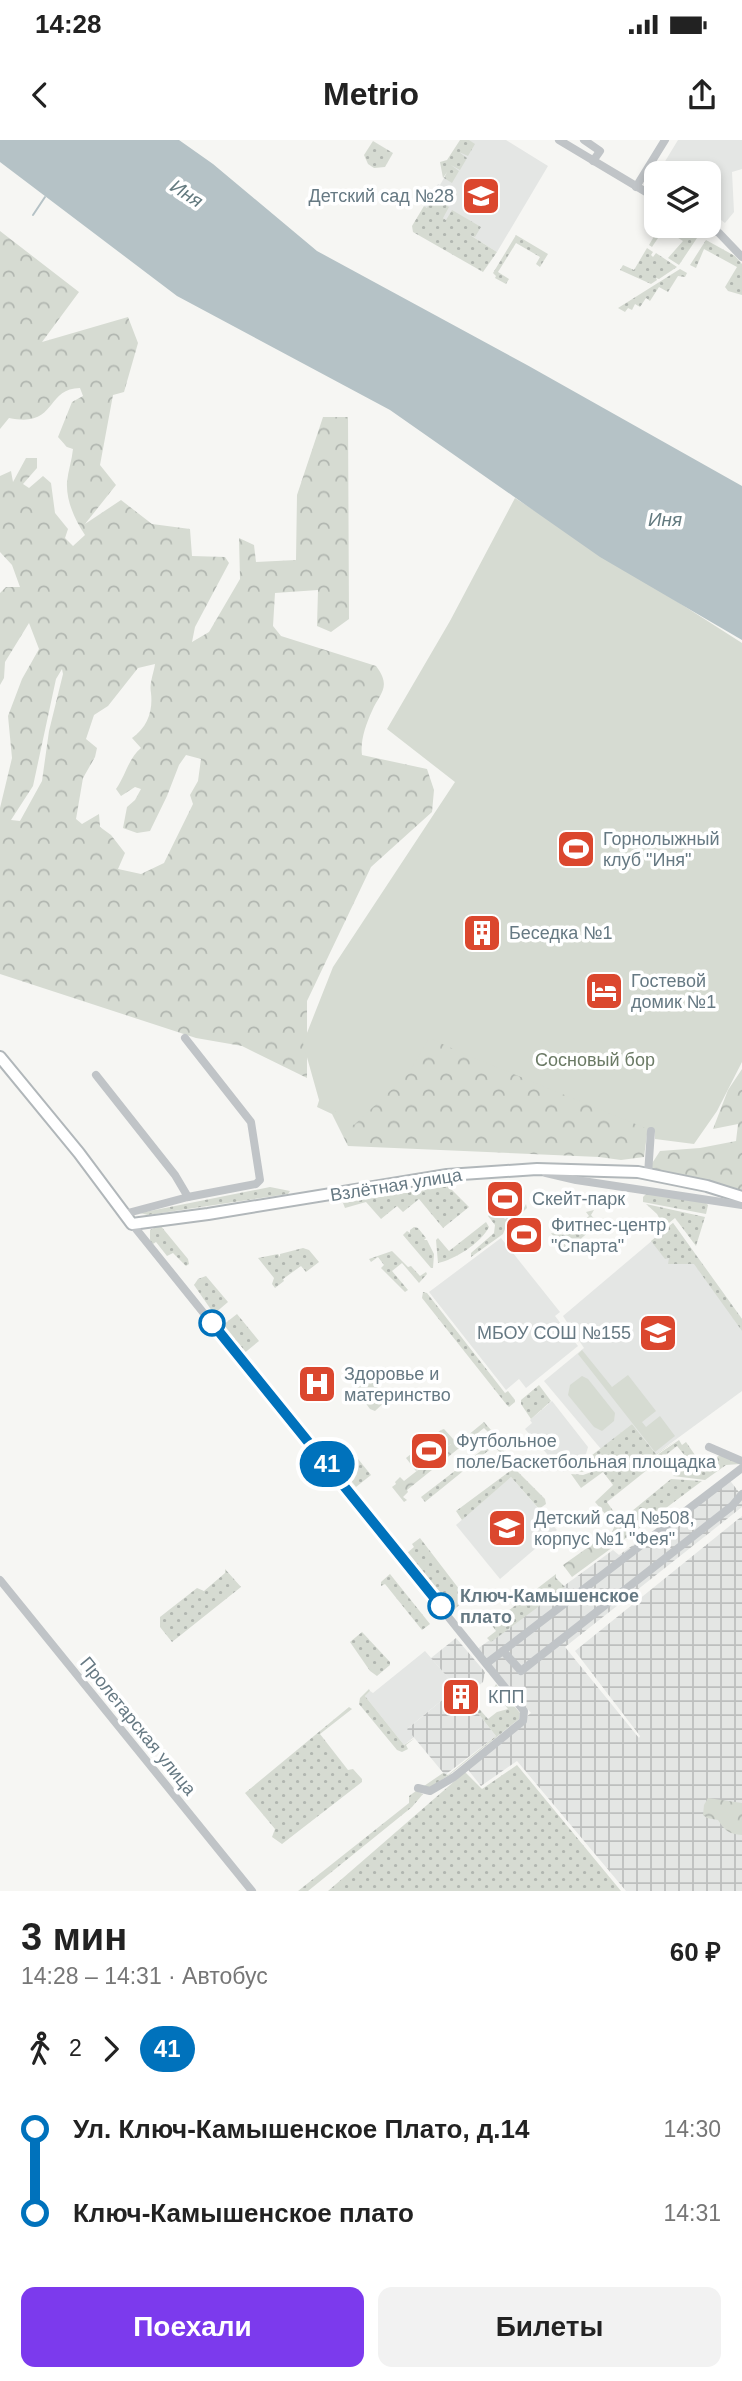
<!DOCTYPE html>
<html lang="ru">
<meta charset="utf-8">
<style>
body{margin:0;font-family:Helvetica,sans-serif;background:#f2f2f2;color:#222;height:100vh;display:flex;flex-direction:column;font-size:26px;white-space:nowrap}
*{box-sizing:border-box;margin:0}
p{font-size:23px;color:#767676}
.icon{flex:none;width:38px;height:38px;fill:none;stroke:currentColor;stroke-width:2;stroke-linecap:round;stroke-linejoin:round}
.map{position:relative;height:1751px;overflow:hidden}
.sheet{display:flex;flex-direction:column;background:#fff;flex:1}
.sheet>*{flex:none}
.badge{padding:0 14px;border-radius:23px;font-size:24px;line-height:46px}
.buttons{position:absolute;left:644px;top:21px;display:grid;gap:14px}
.buttons a{display:grid;place-items:center;width:77px;height:77px;border-radius:14px;background:#fff;box-shadow:0 4px 10px #0003;font-size:35px}
.map>.badge{position:absolute;translate:-50% -50%;box-shadow:0 0 0 4px #fff}
.legs{display:flex;align-items:center;gap:10px;height:77px;padding:0 21px;font-size:23px}
.legs p{margin-inline-start:auto}
.head{display:flex;align-items:center;justify-content:space-between;height:119px;padding:0 21px}
h1{font-size:38px;font-weight:700;line-height:52px}
.button{display:flex;gap:14px;margin-top:auto;padding:14px 21px}
.button a{flex:1;height:80px;border-radius:14px;background:#7c3aed;color:#fff;font-size:28px;font-weight:700;line-height:80px;text-align:center}
.button a+a{background:#f2f2f2;color:#222}
ul{padding:0 21px;list-style:none}
li{display:flex;align-items:center;gap:24px;height:84px;font-size:26px}
li i{display:grid;place-items:center;width:10px;height:100%;margin:0 9px;background:currentColor}
li i::after{content:'';width:18px;height:18px;margin:-9px;border:5px solid;border-radius:50%;background:#fff}
li p{margin-inline-start:auto}
li:first-child i{background:linear-gradient(#0000 50%,currentColor 0)}
li:last-child i{background:linear-gradient(currentColor 50%,#0000 0)}
.status{display:flex;justify-content:space-between;align-items:center;height:49px;padding:0 35px;background:#fff;direction:ltr}
.status svg{height:19px;fill:currentColor}
header{display:flex;justify-content:space-between;align-items:center;height:91px;padding:0 21px;background:#fff;font-size:32px;font-weight:700}
.map>svg:first-child{display:block}
.built{fill:#e4e6e4}
.industrial{fill:url(#industrial-grid)}
.grass{fill:url(#grass-dots)}
.forest{fill:url(#forest-crowns);fill-rule:evenodd}
.garden{fill:#d6dbd2}
.water{fill:#b5c2c6}
.lines{fill:none;stroke-linecap:round;stroke-linejoin:round}
.stream{stroke:#b5c2c6;stroke-width:2}
.major-casing{stroke:#b1b7ba;stroke-width:14}
.minor{stroke:#c0c4c7;stroke-width:8}
.major{stroke:#fff;stroke-width:10}
.line-1-casing{stroke:#fff;stroke-width:16}
.line-1{stroke:#0072bc;stroke-width:10}
.stop-1-dot{fill:#fff;stroke:#0072bc;stroke-width:3.5}
.labels{text-anchor:middle;stroke-width:7;stroke-linejoin:round;paint-order:stroke}
.poi-label{font-size:18px;fill:#667983;stroke:#fff;text-anchor:start}
.park-label{font-size:18px;fill:#6b7a65;stroke:#fff}
.street-label{font-size:18px;fill:#667983;stroke:#fff}
.stop-label{font-size:18px;font-weight:bold;fill:#667983;stroke:#fff;text-anchor:start}
.water-label{font-size:19px;font-style:italic;fill:#637a7f;stroke:#fff}
</style>
<div class="status"><b>14:28</b><svg viewBox="0 0 49 12"><path d="M0 12V9h3v3zM5 12V6h3v6zM10 12V3h3v9zM15 12V0h3v12zM26 1h20v11H26zM47 4h2v5h-2z"/></svg></div>
<header><svg class="icon" aria-label="back" viewBox="0 0 24 24"><path d="M15 5l-7 7 7 7"/></svg>Metrio<svg class="icon" aria-label="share" viewBox="0 0 24 24"><path d="M12 15V3M7 8l5-5 5 5M5 13v7h14v-7"/></svg></header>
<div class="map">
<svg width="742" height="1751" viewBox="0 0 742 1751">
<defs>
<pattern id="industrial-grid" width="8" height="8" patternUnits="userSpaceOnUse" patternTransform="scale(1.75)"><rect width="8" height="8" fill="#e4e6e4"/><path d="M0 4h8M4 0v8" fill="none" stroke="#bdbfbe"/></pattern>
<pattern id="grass-dots" width="8" height="8" patternUnits="userSpaceOnUse" patternTransform="scale(1.75)"><rect width="8" height="8" fill="#d6dbd2"/><path d="M2 2h.1M6 6h.1" fill="none" stroke="#b1b6b0" stroke-width="1.8" stroke-linecap="round"/></pattern>
<pattern id="forest-crowns" width="20" height="18" patternUnits="userSpaceOnUse" patternTransform="scale(1.75)"><rect width="20" height="18" fill="#d6dbd2"/><path d="M2 6a3 3 0 1 1 6 0M12 15a3 3 0 1 1 6 0" fill="none" stroke="#b1b6b0"/></pattern>
</defs>
<rect width="100%" height="100%" fill="#f6f6f3"/>
<g class="built">
<polygon points="466,0 506,0 548,26 497,112 424,66 438,44 440,45"/>
<polygon points="678,0 742,0 742,29 732,32 734,72 725,83 709,71 709,33 658,33"/>
<polygon points="673,1083 742,1179 742,1251 656,1314 632,1284 601,1309 544,1241 584,1208 563,1176"/>
<polygon points="501,1098 560,1172 555,1176 578,1206 526,1248 519,1239 506,1250 429,1152"/>
<polygon points="552,1261 588,1307 586,1314 563,1332 525,1289 532,1283 530,1280"/>
<polygon points="511,1337 557,1390 500,1439 456,1385"/>
<polygon points="425,1511 457,1548 408,1588 414,1597 404,1605 365,1556 370,1551 373,1553"/>
</g>
<g class="industrial">
<polygon points="728,1338 742,1356 742,1367 565,1507 639,1598 640,1596 575,1511 742,1376 742,1751 626,1751 517,1621 481,1646 465,1626 531,1573 476,1510 613,1410 619,1415"/>
<polygon points="456,1498 485,1532 483,1542 465,1557 496,1596 445,1635 407,1589 457,1548 431,1518"/>
</g>
<g class="grass">
<polygon points="460,0 469,0 475,4 468,16 459,12 467,18 460,30 451,25 459,31 452,43 444,38 447,32 443,38 440,22 447,20"/>
<polygon points="373,1 393,13 385,27 374,28 368,24 364,15"/>
<polygon points="433,58 449,67 443,78 446,80 452,70 481,87 475,97 470,95 497,112 483,132 413,92 412,86 424,66 427,68"/>
<polygon points="660,86 684,86 699,95 679,125 668,118 683,101 664,89 652,107 649,105"/>
<polygon points="516,95 548,114 540,127 536,124 540,117 516,103 498,132 509,139 506,144 495,138 496,136 493,133"/>
<polygon points="706,100 735,116 742,124 742,155 728,151 725,147 737,127 704,109 696,128 690,125"/>
<polygon points="647,108 653,112 651,115 653,117 656,113 677,127 659,139 656,138 657,140 651,144 620,130 623,125 634,130"/>
<polygon points="680,129 687,133 685,137 678,136 668,152 659,147 650,161 646,158 640,167 635,164 632,170 628,168 625,172 618,168"/>
<polygon points="448,1046 469,1067 443,1088 419,1059 403,1072 397,1066 381,1079 366,1062 345,1068 343,1063"/>
<polygon points="270,1047 290,1051 288,1054 148,1075 140,1073"/>
<polygon points="647,1053 704,1061 708,1065 706,1074 643,1062 643,1057"/>
<polygon points="501,1064 524,1068 526,1064 527,1068 505,1089 503,1094 471,1117 471,1113 494,1093 495,1085 488,1076 497,1069 505,1079 510,1075"/>
<polygon points="646,1064 705,1077 696,1106 675,1078 664,1087 657,1074"/>
<polygon points="594,1070 591,1075 597,1082 602,1079 604,1086 598,1084 570,1108 571,1113 567,1113 551,1093 565,1095 589,1076 586,1072"/>
<path d="M486,1082l3,5c-8,16 -35,33 -51,36l-2,-23 2,-2 11,13z"/>
<polygon points="673,1083 742,1179 742,1191 694,1124 668,1124 669,1118 665,1119 651,1101"/>
<polygon points="160,1085 188,1119 189,1124 186,1126 173,1113 167,1116 156,1102 153,1104 150,1101 150,1090"/>
<polygon points="414,1087 418,1088 426,1098 424,1100 427,1100 434,1114 433,1128 431,1128 403,1095 407,1091 410,1093 410,1090"/>
<polygon points="303,1108 309,1110 319,1122 306,1132 301,1126 283,1139 284,1141 275,1148 272,1144 274,1138 258,1118 278,1114 280,1117 280,1114"/>
<polygon points="392,1111 408,1127 411,1126 420,1136 426,1132 427,1134 419,1143 402,1123 392,1131 408,1150 405,1152 381,1128 384,1125 378,1117 371,1122 369,1119"/>
<polygon points="206,1136 228,1162 214,1174 194,1145 198,1139"/>
<polygon points="423,1152 427,1153 505,1253 508,1251 515,1260 515,1262 509,1267 506,1264 422,1158"/>
<polygon points="237,1174 259,1201 242,1215 238,1211 240,1208 223,1185"/>
<polygon points="539,1245 551,1261 531,1279 521,1264 521,1260"/>
<polygon points="632,1284 656,1314 677,1300 656,1315 601,1325 582,1332 573,1330"/>
<polygon points="495,1300 507,1315 506,1321 502,1324 499,1320 503,1316 494,1306 425,1362 421,1357"/>
<polygon points="679,1300 682,1305 686,1302 695,1315 683,1324 681,1321 686,1317 677,1306 607,1362 618,1378 612,1382 595,1362 613,1345 603,1332 581,1348 571,1334 583,1335 603,1328 654,1317"/>
<polygon points="354,1314 371,1335 356,1347 341,1328"/>
<polygon points="701,1315 711,1321 720,1315 740,1324 726,1325 705,1340 673,1336"/>
<polygon points="514,1328 545,1359 546,1364 539,1369 511,1337 462,1380 456,1371"/>
<polygon points="671,1339 702,1341 622,1401 616,1393 612,1392 615,1385"/>
<polygon points="420,1398 466,1458 452,1472 406,1414 414,1407 412,1404"/>
<polygon points="225,1429 241,1447 172,1502 160,1487 160,1477 197,1448 204,1451 225,1433"/>
<polygon points="390,1434 430,1484 422,1490 385,1444 381,1446 381,1442"/>
<polygon points="556,1434 556,1438 565,1447 491,1502 487,1498 496,1491 491,1484"/>
<polygon points="362,1492 390,1522 390,1525 377,1536 370,1531 350,1502"/>
<polygon points="496,1544 520,1573 519,1579 449,1635 429,1648 424,1646 443,1633 448,1635 496,1596 473,1567 475,1564 488,1579 497,1572 508,1569 493,1550"/>
<polygon points="369,1549 370,1551 365,1556 404,1605 415,1598 406,1605 408,1609 402,1612 397,1610 359,1564 360,1558"/>
<polygon points="349,1567 352,1569 320,1594 348,1630 353,1629 362,1639 362,1642 282,1704 272,1697 275,1689 245,1653"/>
<polygon points="517,1625 621,1751 328,1751 465,1632 482,1649"/>
<polygon points="416,1651 423,1654 412,1667 308,1751 298,1751 409,1663 409,1656"/>
</g>
<g class="forest">
<path d="M0,91l79,61 -37,50 86,-25 10,26 -14,49 -11,3 -13,70 16,20 -31,39 36,-24 31,24 38,5 2,27 33,1 4,6 -34,64 -3,15 17,-10 31,-53 -1,-41 15,7 2,17 40,-2 1,-65 26,-78h25l1,202 -18,13 -14,-6 1,-36 -43,3 -2,33 8,10 95,30c16,21 4,27 -4,45 -6,13 -12,30 -10,44l65,14 7,21 -2,22 -61,55 -64,134v77l-65,-32 -46,-8 -196,-64v-166l12,-50 -4,-42 14,-37 17,-30 -10,-26 -24,39 -1,16 -4,7v-92l6,-6h14l-8,-22 -12,-13v-76l11,-5 2,11 13,-24h11v10l-14,16 6,4 14,-12 8,7 4,30 13,16 -3,9 8,8 12,-11c-10,-15 -19,-34 -18,-53 1,-11 5,-22 6,-33l-6,-2 -9,-10 14,-35 11,-6 -3,-8c-36,1 -22,40 -71,30l-9,11zM155,524c-1,8 -6,20 -4,29 2,17 -3,34 -19,45l9,10c-13,11 -15,27 -25,41l5,7 14,-9 6,2 -6,11 -8,7 -4,21 14,5 13,-2 17,-35 12,-31 7,-10 15,4 -3,22 -8,14 3,9 -29,59 -23,11 -23,-5 7,-16 -14,-18 -11,-8 -1,-13 -17,10 -6,-5 7,-41 12,-21 2,-9 -11,-9 8,-24 14,-9 30,-38zM62,529l1,5 -14,57 -7,50 -22,40 -9,-1 22,-34 23,-107z"/>
<polygon points="435,893 648,987 644,1017 621,1020 599,1017 348,1006 332,974 317,967 327,935 419,905"/>
<polygon points="742,929 742,1056 704,1041 649,1028 660,1011 700,1008 736,1001 738,984 713,989 728,950"/>
<polygon points="484,1282 491,1290 488,1292 484,1288 407,1350 408,1352 403,1357 407,1360 404,1362 392,1347 396,1344 395,1342 400,1337 404,1341 451,1304 441,1290 444,1289 454,1300 462,1293 467,1296"/>
<polygon points="604,1396 613,1407 572,1437 563,1425"/>
<path d="M708,1658l34,5v32c-13,-1 -17,-4 -24,-15l-11,-2 -4,-3 1,-10z"/>
</g>
<g class="garden">
<polygon points="515,358 742,503 742,922 717,971 694,1004 655,999 655,992 467,915 429,898 408,934 354,985 319,960 303,903 333,827 455,642 387,589 450,481"/>
<polygon points="582,1210 612,1247 628,1235 656,1271 642,1282 646,1287 660,1276 675,1296 655,1312 578,1214"/>
<polygon points="582,1236 588,1239 615,1273 614,1281 602,1291 594,1287 568,1255 570,1245"/>
<polygon points="371,1239 387,1260 375,1271 370,1269 356,1250 366,1240"/>
<polygon points="441,1290 452,1303 416,1331 406,1318"/>
</g>
<polygon class="water" points="0,0 179,0 213,24 317,111 527,225 742,346 742,500 600,417 390,270 177,156 0,22"/>
<g class="lines">
<polyline class="stream" points="33,75 45,57"/>
<defs>
<polyline id="major" points="0,917 79,1013 132,1084 208,1074 447,1035 537,1029 638,1032 707,1046 742,1057"/>
</defs>
<use href="#major" class="major-casing"/>
<g class="minor">
<polyline points="559,0 656,58"/>
<polyline points="584,0 600,11 593,21"/>
<polyline points="636,47 665,0"/>
<polyline points="706,86 719,93 742,117"/>
<polyline points="96,935 175,1035 188,1057"/>
<polyline points="546,1033 576,1040 742,1065"/>
<polyline points="648,1034 651,991"/>
<polyline points="124,1074 188,1057 256,1044 260,1040 251,982 185,898"/>
<polyline points="132,1084 524,1571 523,1581 454,1637 430,1651 418,1648"/>
<polyline points="709,1307 742,1321"/>
<polyline points="0,1440 252,1751"/>
<polyline points="503,1511 521,1531 732,1366 742,1354"/>
<polyline points="487,1523 742,1328"/>
</g>
<use href="#major" class="major"/>
</g>
<g class="lines">
<defs>
<polyline id="line-1" points="212,1183 441,1466"/>
</defs>
<use href="#line-1" class="line-1-casing"/>
<use href="#line-1" class="line-1"/>
</g>
<defs>
<symbol id="school-square" viewBox="-11 -11 22 22"><rect x="-9" y="-9" width="18" height="18" rx="4" fill="#db472e" stroke="#fff"/><path d="M0-5L7-2L0 1L-7-2ZM-4 1L0 2.5L4 1V4Q0 6-4 4Z" fill="#fff"/></symbol>
<symbol id="stadium-square" viewBox="-11 -11 22 22"><rect x="-9" y="-9" width="18" height="18" rx="4" fill="#db472e" stroke="#fff"/><path d="M0-5a6.5 5 0 1 0 0 10a6.5 5 0 1 0 0-10ZM-3.5-1.8h7v3.6h-7Z" fill="#fff"/></symbol>
<symbol id="building-square" viewBox="-11 -11 22 22"><rect x="-9" y="-9" width="18" height="18" rx="4" fill="#db472e" stroke="#fff"/><path d="M-4-6H4V6H1V3H-1V6H-4ZM-2.5-4.3h1.7v1.8h-1.7ZM.8-4.3h1.7v1.8H.8ZM-2.5-1h1.7V.8h-1.7ZM.8-1h1.7V.8H.8Z" fill="#fff"/></symbol>
<symbol id="hotel-square" viewBox="-11 -11 22 22"><rect x="-9" y="-9" width="18" height="18" rx="4" fill="#db472e" stroke="#fff"/><path d="M-6-4.5h1.5V1H6V5H4.5V3h-9V5H-6ZM-4 0a1.8 1.8 0 1 1 3.6 0ZM.5 0V-2.5h3Q6-2.5 6 0Z" fill="#fff"/></symbol>
<symbol id="hospital-square" viewBox="-11 -11 22 22"><rect x="-9" y="-9" width="18" height="18" rx="4" fill="#db472e" stroke="#fff"/><path d="M-5-5h3v3.5h4V-5h3V5h-3V1.5h-4V5h-3Z" fill="#fff"/></symbol>
</defs>
<g fill-rule="evenodd">
<use href="#school-square" x="459" y="34" width="44" height="44"/>
<use href="#stadium-square" x="554" y="687" width="44" height="44"/>
<use href="#building-square" x="460" y="771" width="44" height="44"/>
<use href="#hotel-square" x="582" y="829" width="44" height="44"/>
<use href="#stadium-square" x="483" y="1037" width="44" height="44"/>
<use href="#stadium-square" x="502" y="1073" width="44" height="44"/>
<use href="#school-square" x="636" y="1171" width="44" height="44"/>
<use href="#hospital-square" x="295" y="1222" width="44" height="44"/>
<use href="#stadium-square" x="407" y="1289" width="44" height="44"/>
<use href="#school-square" x="485" y="1366" width="44" height="44"/>
<use href="#building-square" x="439" y="1535" width="44" height="44"/>
</g>
<g class="stop-1-dot">
<circle cx="212" cy="1183" r="12"/>
<circle cx="441" cy="1466" r="12"/>
</g>
<g class="labels">
<g class="poi-label">
<text x="454" y="62" text-anchor="end">Детский сад №28</text>
<text x="603" y="705">Горнолыжный<tspan x="603" dy="21">клуб "Иня"</tspan></text>
<text x="509" y="799">Беседка №1</text>
<text x="631" y="847">Гостевой<tspan x="631" dy="21">домик №1</tspan></text>
<text x="532" y="1065">Скейт-парк</text>
<text x="551" y="1091">Фитнес-центр<tspan x="551" dy="21">"Спарта"</tspan></text>
<text x="631" y="1199" text-anchor="end">МБОУ СОШ №155</text>
<text x="344" y="1240">Здоровье и<tspan x="344" dy="21">материнство</tspan></text>
<text x="456" y="1307">Футбольное<tspan x="456" dy="21">поле/Баскетбольная площадка</tspan></text>
<text x="534" y="1384">Детский сад №508,<tspan x="534" dy="21">корпус №1 "Фея"</tspan></text>
<text x="488" y="1563">КПП</text>
</g>
<g class="park-label">
<text x="595" y="926">Сосновый бор</text>
</g>
<g class="street-label">
<text transform="translate(396 1045) rotate(-9)" y="6">Взлётная улица</text>
<text transform="translate(138 1586) rotate(51)" y="6">Пролетарская улица</text>
</g>
<g class="stop-label">
<text x="460" y="1462">Ключ-Камышенское<tspan x="460" dy="21">плато</tspan></text>
</g>
<g class="water-label">
<text transform="translate(187 53) rotate(33)" y="7">Иня</text>
<text x="665" y="386">Иня</text>
</g>
</g>
</svg>
<div class="buttons">
<a><svg class="icon" aria-label="layers" viewBox="0 0 24 24"><path d="M12 4l9 5-9 5-9-5zM3 14l9 5 9-5"/></svg></a>
</div>
<b class="badge" style="left:327px;top:1324px;background:#0072bc;color:#fff">41</b>
</div>
<section class="sheet">
<div class="head"><div><h1>3 мин</h1><p>14:28 – 14:31 · Автобус</p></div><b>60 ₽</b></div>
<div class="legs"><svg class="icon" aria-label="walk" viewBox="0 0 24 24"><circle cx="13" cy="4" r="2"/><path d="M13 8l-2 6 4 7M11 14l-3 7M7 12l3-4h3l4 4"/></svg>2<svg class="icon" aria-label="forward" viewBox="0 0 24 24"><path d="M9 5l7 7-7 7"/></svg><b class="badge" style="background:#0072bc;color:#fff">41</b></div>
<ul>
<li><i style="color:#0072bc"></i><b>Ул. Ключ-Камышенское Плато, д.14</b><p>14:30</p></li>
<li><i style="color:#0072bc"></i><b>Ключ-Камышенское плато</b><p>14:31</p></li>
</ul>
<div class="button"><a>Поехали</a><a>Билеты</a></div>
</section>
